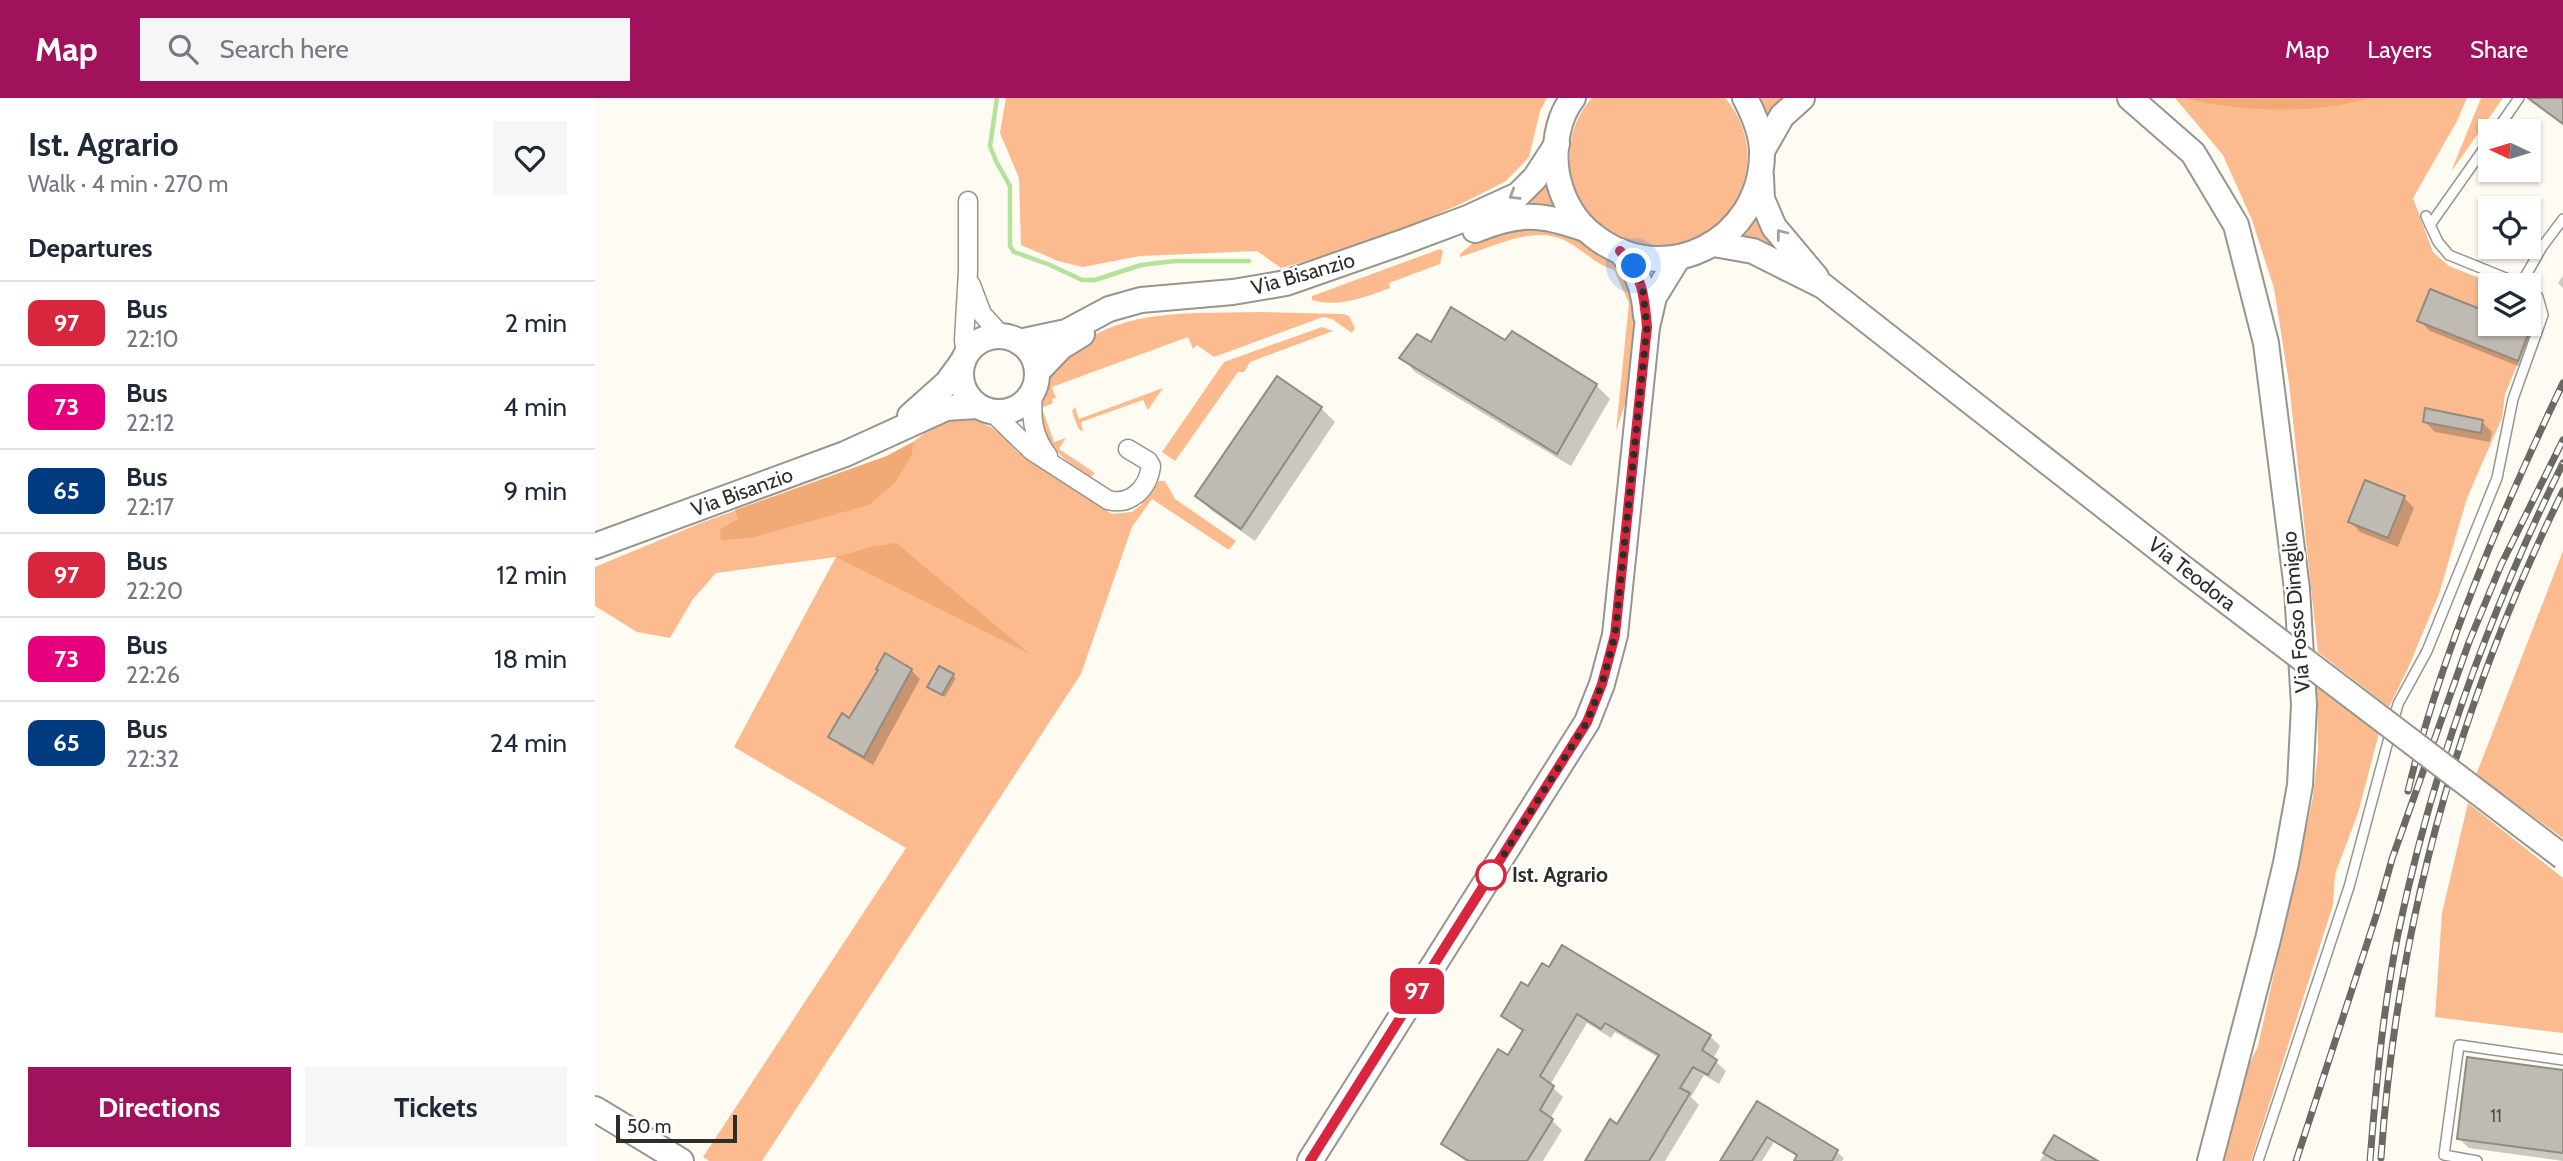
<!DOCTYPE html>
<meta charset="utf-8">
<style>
body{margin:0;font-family:Cabin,sans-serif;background:#f6f6f7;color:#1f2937;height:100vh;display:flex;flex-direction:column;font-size:26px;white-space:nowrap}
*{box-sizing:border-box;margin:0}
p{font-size:23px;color:#747a83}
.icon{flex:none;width:38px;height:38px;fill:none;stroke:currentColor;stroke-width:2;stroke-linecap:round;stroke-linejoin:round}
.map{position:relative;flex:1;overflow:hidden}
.details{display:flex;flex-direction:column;background:#fff;width:595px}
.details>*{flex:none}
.badge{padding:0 14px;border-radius:10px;font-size:24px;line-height:46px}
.needle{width:46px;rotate:274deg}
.controls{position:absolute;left:1883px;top:21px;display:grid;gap:14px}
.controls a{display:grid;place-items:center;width:63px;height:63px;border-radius:0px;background:#fff;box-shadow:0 2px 5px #0004;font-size:35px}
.scale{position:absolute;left:21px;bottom:18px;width:121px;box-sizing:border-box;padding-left:7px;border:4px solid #2e2d2a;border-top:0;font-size:19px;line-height:24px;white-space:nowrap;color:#2e2d2a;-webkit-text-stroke:5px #fff;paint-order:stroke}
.you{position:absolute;width:35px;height:35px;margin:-18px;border:5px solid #fff;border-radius:50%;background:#1a73e8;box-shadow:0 0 0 10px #1a73e833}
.map>.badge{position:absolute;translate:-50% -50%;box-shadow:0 0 0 4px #fff}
h2{padding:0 28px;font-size:26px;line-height:63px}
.round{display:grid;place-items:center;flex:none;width:74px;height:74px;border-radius:0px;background:#f6f6f7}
.headline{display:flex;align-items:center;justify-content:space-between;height:119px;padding:0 28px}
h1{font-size:33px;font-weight:800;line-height:52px}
.button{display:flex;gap:14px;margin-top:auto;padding:14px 28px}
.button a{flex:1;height:80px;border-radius:0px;background:#a0125c;color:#fff;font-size:28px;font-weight:800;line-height:80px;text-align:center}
.button a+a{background:#f6f6f7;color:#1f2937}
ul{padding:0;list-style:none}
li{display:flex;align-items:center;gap:21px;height:84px;padding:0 28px;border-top:2px solid #e0e1e3}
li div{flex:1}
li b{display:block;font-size:26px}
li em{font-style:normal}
li .badge{min-width:77px;font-weight:700;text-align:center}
header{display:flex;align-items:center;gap:42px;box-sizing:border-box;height:98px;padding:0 35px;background:#a0125c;color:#fff}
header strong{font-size:33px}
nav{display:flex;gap:38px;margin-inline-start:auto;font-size:24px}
.search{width:490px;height:63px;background:#f6f6f7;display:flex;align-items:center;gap:18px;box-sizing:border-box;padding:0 24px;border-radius:0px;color:#747a83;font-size:26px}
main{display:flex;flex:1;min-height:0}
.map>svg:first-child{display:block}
.green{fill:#fbbb8e}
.forest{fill:#f1a976}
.shadow{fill:#0003}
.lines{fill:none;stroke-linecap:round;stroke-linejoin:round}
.stream{stroke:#b3e29a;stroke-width:4.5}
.building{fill:#bfbab2;stroke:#908b83;stroke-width:2}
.lane-casing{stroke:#97958d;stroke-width:12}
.street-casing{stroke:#97958d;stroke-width:21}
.secondary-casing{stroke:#97958d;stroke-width:28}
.lane{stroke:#fff;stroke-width:9}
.street{stroke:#fff;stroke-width:18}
.secondary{stroke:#fff;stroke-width:24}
.rail-casing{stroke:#6a6964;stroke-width:7}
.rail{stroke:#fff;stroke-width:4.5;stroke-dasharray:13;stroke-linecap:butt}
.secondary-bridge-casing{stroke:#97958d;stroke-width:28;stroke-linecap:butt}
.secondary-bridge{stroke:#fff;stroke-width:24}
.oneway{stroke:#a1a09f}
.line-casing{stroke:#fff;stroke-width:16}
.line{stroke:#d7263d;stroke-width:10}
.walk{stroke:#2e2d2a;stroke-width:7;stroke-dasharray:0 12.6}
.stop-dot{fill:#fff;stroke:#d7263d;stroke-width:3.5}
.labels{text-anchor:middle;stroke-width:5;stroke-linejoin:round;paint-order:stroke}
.number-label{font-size:18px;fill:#52504c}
.street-label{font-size:21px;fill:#2e2d2a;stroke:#fff}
.stop-label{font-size:21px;font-weight:bold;fill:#2e2d2a;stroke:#fff;text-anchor:start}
</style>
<header>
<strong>Map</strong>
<div class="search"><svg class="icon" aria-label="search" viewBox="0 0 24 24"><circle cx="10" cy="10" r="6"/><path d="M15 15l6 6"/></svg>Search here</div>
<nav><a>Map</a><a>Layers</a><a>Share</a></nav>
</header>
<main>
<section class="details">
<div class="headline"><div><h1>Ist. Agrario</h1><p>Walk · 4 min · 270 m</p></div><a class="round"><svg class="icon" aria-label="heart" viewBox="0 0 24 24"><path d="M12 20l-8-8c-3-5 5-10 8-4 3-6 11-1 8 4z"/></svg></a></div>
<h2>Departures</h2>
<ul>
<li><span class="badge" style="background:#d7263d;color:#fff">97</span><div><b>Bus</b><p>22:10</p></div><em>2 min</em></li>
<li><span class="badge" style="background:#e6007e;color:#fff">73</span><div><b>Bus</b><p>22:12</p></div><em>4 min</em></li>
<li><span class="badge" style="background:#003b80;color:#fff">65</span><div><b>Bus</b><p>22:17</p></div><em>9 min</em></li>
<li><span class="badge" style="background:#d7263d;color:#fff">97</span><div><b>Bus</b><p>22:20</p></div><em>12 min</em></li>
<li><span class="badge" style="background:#e6007e;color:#fff">73</span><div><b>Bus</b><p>22:26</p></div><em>18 min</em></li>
<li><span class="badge" style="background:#003b80;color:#fff">65</span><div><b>Bus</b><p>22:32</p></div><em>24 min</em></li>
</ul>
<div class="button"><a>Directions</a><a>Tickets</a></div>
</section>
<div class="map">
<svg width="1968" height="1063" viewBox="0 0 1968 1063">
<rect width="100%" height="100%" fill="#fdfbf2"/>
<g class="green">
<polygon points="411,0 952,0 945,13 934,59 911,83 874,102 782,143 686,170 662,153 545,158 488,169 463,163 426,147 424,80 405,35"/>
<path d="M997,0h133c19,21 27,52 20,79 -26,107 -184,82 -175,-26 1,-20 8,-38 22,-53z"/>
<polygon points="1156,0 1195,0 1170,33"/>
<polygon points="1580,0 1872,0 1862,23 1818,100 1838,154 1854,168 1902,187 1895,187 1895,226 1934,226 1934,204 1937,206 1940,225 1910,296 1907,320 1872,400 1844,496 1814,568 1794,609 1723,554 1694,285 1679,190 1657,122 1628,57"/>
<polygon points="1886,0 1908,0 1856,74"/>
<polygon points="952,84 961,110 926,110"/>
<polygon points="1161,117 1179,149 1145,141"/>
<path d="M963,130l64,35 16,47 -10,85 -12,36 13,-128 -15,-33c-19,-6 -31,-20 -48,-29 -32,-17 -73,6 -106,16v-3l24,-20 9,-4z"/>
<path d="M845,151l3,2 -3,13 -51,19 1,5c-24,9 -53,20 -78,12v-4z"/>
<path d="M663,214l85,2 6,2 6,12 -3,5 -20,-14 -9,-2 -109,40 -17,-12 -4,4 -5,-12 -136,50 4,11 -4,1 1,4 -11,5 12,34 12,-4 -7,11 36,24 -4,4c-33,-22 -62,-38 -47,-84 2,-8 3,-19 8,-26 3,-7 14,-13 20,-17 52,-43 123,-36 186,-38z"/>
<polygon points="727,229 738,233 655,264 649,274 643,274 580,363 567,354 629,264"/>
<polygon points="568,290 553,312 548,302 486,324 488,334 483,330 477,313 480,309 484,321"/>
<polygon points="376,320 398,330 409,338 421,353 517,416 537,414 546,407 563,383 570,383 580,401 641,443 634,452 557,401 537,429 486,576 167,1063 114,1063 108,1059 311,750 139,649 241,459 121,475 98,501 75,540 42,534 0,508 0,469 106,425 292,358 318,344 347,322"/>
<polygon points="1968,453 1968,740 1881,677"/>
<polygon points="1722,587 1784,635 1763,715 1740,776 1738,807 1656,1063 1627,1063 1650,975 1663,948 1718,699 1723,654"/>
<polygon points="1873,705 1968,780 1968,935 1840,919 1847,815"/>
</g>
<g class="forest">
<path d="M1589,0h186c-58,17 -128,14 -186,0z"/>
<polygon points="318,344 317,356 300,385 274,407 155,440 126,442 125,431 143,421 140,412 292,358"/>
<polygon points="301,445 435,556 241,459 275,449"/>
</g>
<g class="shadow">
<polygon points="1968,178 1968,190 1963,185"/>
<polygon points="1836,194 1895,217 1895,226 1916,226 1934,233 1945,243 1933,272 1835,233 1824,222"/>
<polygon points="910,245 1001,287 1015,301 976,368 820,274 807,260"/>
<polygon points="726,310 740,324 660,443 616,412 602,398"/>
<polygon points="1830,324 1887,324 1897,334 1895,344 1840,334"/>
<polygon points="1809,400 1819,410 1803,449 1765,434 1755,423"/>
<polygon points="316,572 325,581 278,667 244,647 235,638"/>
<polygon points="358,578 361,580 350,599 337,591"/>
<polygon points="927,886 1115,938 1125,948 1118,961 1131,973 1124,986 1109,977 1096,999 1104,1007 1070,1063 992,1063 1023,1028 1064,960 1020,934 1016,940 992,925 955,987 968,999 955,1021 967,1032 948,1063 870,1063 848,1046 914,960 929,935 908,918"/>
<polygon points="1968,973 1968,1063 1874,1050 1863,1040"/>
<polygon points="1162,1005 1242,1054 1249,1060 1247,1063 1201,1063 1203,1059 1179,1044 1167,1063 1127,1063"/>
<polygon points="1460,1039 1499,1063 1445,1063"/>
</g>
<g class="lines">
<polyline class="stream" points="402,0 395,48 401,63 415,88 415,148 419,154 455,167 487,182 500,182 546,167 580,163 654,163"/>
</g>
<g class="building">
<polygon points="1933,0 1968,0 1968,26"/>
<polygon points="1835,191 1895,215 1895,226 1921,226 1935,231 1923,263 1822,223"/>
<polygon points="856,209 910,242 917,233 1002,286 962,356 804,260 822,236 836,244"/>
<polygon points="682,278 727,309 646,431 600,398"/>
<polygon points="1830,310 1888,322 1886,335 1828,324"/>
<polygon points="1770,382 1810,398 1793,440 1753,424"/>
<polygon points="290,555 317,571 269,659 233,639 247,615 254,620 283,572 281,571"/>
<polygon points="344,568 359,576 347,597 332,589"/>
<polygon points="967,847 1116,937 1107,952 1122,962 1113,977 1098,969 1085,990 1095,995 1054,1063 990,1063 1015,1021 1022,1026 1064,957 1010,925 1006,931 982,916 945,978 959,988 945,1012 958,1021 932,1063 874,1063 846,1046 903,951 913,957 928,932 906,918 926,884 933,888 947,865 954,869"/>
<polygon points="1872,959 1968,972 1968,1055 1862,1041"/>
<polygon points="1162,1003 1243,1052 1237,1063 1199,1063 1202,1057 1172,1039 1157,1063 1125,1063"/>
<polygon points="1459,1037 1503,1063 1462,1063 1448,1055"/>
</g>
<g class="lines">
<defs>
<g id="lane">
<polyline points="1901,33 1924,0"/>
<polyline points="1831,118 1843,144 1854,157 1928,187"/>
<polyline points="1835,127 1895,42"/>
<polyline points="1926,186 1947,149 1968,121"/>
<polyline points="1663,1063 1754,789 1803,606 1832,553 1902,380 1918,301 1948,217 1943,199 1934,190"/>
<polyline points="1882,1063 1849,1057 1864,947 1968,962"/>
</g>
<g id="street">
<polyline points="376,187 387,216 407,238"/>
<polyline points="371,257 369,242 373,173 373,103"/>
<path d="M438,294c-2,26 -1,43 15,64"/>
<path d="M397,314l40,39 76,49c22,6 40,-11 43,-34l-3,-5 -20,-12"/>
</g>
<g id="secondary">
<path d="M978,0c-16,20 -20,51 -16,76 5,25 17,47 37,62 70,55 168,5 168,-83 0,-20 -8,-38 -17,-55"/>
<polyline points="1535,0 1598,55 1641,127 1671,245 1702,491 1709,607 1705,687 1691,765 1673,841 1615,1063"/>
<polyline points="1167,53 1187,18 1207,0"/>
<polyline points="1166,79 1167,101 1179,129 1221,179"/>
<path d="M880,132c45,-18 65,-17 110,-1"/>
<polyline points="1119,146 1158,153 1228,188 1592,473"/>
<path d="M1025,153c18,20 24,38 26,65"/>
<circle cx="404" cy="276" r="38"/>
<polyline points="424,244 471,234 514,211 546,202 638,194 691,185 811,143 875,119 923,97 940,80 962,46"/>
<polyline points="442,274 466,249 487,236"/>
<polyline points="315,318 352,285 368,263"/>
<polyline points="0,448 250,356 351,310 382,308"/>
<polyline points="0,1011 86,1063"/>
<polyline points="715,1063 992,624 1007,586 1020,537 1052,229 1059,199 1083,160"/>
</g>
</defs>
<use href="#lane" class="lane-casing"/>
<use href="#street" class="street-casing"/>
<use href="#secondary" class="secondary-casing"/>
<use href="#lane" class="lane"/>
<use href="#street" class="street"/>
<use href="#secondary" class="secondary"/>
<defs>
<g id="rail">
<path d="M1813,693c33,-138 94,-280 155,-408"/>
<path d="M1786,1060c16,-233 79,-458 182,-667"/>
<polyline points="1701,1063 1782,815 1797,761 1874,544 1906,467 1968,342"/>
<path d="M1775,1063c6,-76 13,-152 28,-227 34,-164 91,-321 165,-471"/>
</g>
</defs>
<use href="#rail" class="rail-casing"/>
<use href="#rail" class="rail"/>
<defs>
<polyline id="secondary-bridge" points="1592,473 1968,759"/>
</defs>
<use href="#secondary-bridge" class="secondary-bridge-casing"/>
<use href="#secondary-bridge" class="secondary-bridge"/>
</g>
<defs><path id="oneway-chevron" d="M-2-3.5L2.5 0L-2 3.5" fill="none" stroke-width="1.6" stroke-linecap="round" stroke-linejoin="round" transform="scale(1.75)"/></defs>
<g class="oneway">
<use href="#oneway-chevron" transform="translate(919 97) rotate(148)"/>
<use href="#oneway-chevron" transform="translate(1186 136) rotate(-128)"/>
</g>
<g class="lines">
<defs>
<path id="line" d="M715,1063l277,-439 15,-38 13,-49 32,-308c-3,-33 -4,-50 -27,-76"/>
</defs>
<use href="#line" class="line-casing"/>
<use href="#line" class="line"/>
<polyline class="walk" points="896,777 992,624 1007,586 1020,537 1052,229 1047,186 1039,168"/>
</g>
<circle class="stop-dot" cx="896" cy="777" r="14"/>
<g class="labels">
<g class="number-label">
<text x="1901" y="1024">11</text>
</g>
<g class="street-label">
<text transform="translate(708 176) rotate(-16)" y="7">Via Bisanzio</text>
<text transform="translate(147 394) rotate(-20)" y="7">Via Bisanzio</text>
<text transform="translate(1597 476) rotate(38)" y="7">Via Teodora</text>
<text transform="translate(1701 514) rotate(-95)" y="7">Via Fosso Dimiglio</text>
</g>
<g class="stop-label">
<text x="917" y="784">Ist. Agrario</text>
</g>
</g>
</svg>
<div class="controls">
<a><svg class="needle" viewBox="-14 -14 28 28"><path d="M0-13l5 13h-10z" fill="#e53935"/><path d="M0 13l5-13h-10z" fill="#747a83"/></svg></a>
<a><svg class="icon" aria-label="locate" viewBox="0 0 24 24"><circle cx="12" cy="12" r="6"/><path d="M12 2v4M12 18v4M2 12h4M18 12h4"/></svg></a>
<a><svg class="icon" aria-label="layers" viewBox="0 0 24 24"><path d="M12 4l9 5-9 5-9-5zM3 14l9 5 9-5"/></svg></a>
</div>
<div class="scale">50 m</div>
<div class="you" style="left:1039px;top:168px"></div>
<b class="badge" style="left:822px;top:893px;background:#d7263d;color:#fff">97</b>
</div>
</main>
